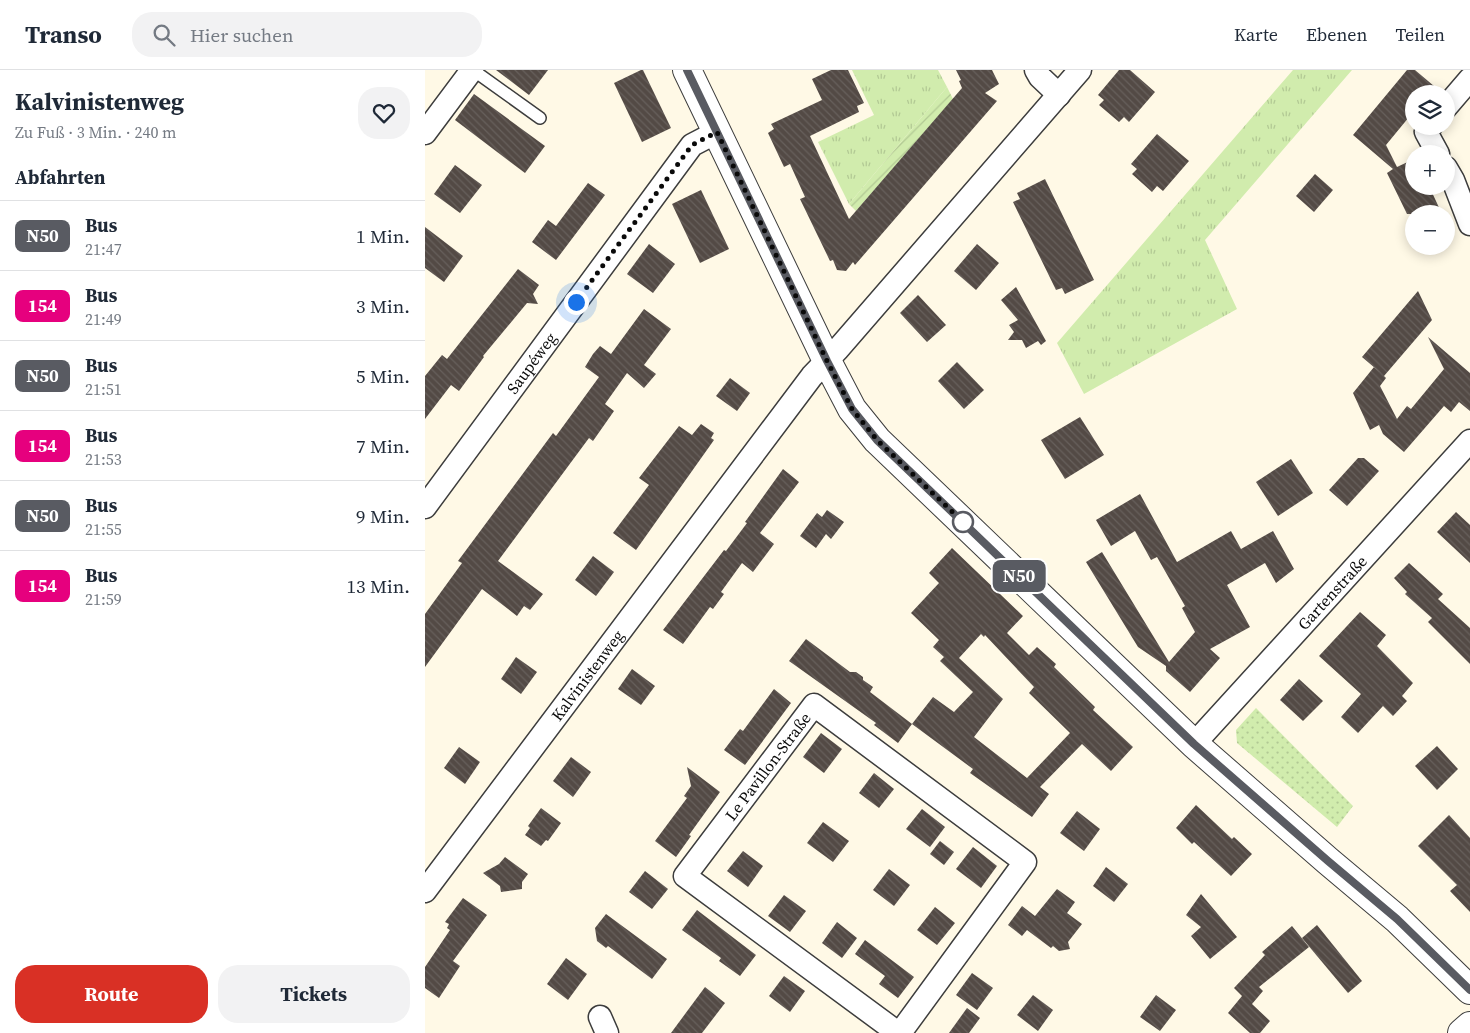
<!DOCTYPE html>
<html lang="de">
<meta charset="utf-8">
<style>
body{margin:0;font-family:"Source Serif 4",serif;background:#f2f2f3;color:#1f2937;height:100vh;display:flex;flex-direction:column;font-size:19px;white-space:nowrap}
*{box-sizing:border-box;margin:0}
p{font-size:16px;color:#747a83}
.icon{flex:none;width:28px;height:28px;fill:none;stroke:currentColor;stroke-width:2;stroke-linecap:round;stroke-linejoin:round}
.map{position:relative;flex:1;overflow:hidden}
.details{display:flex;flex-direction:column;background:#fff;width:425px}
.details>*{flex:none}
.badge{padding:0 10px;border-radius:8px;font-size:18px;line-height:32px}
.controls{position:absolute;left:980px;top:15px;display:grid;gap:10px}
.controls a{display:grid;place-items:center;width:50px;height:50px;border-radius:50%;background:#fff;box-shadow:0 2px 12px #0003;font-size:25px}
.you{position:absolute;width:25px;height:25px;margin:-12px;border:4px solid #fff;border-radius:50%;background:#1a73e8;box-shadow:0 0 0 8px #1a73e833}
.map>.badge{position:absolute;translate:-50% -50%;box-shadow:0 0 0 2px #fff}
h2{padding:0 15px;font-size:19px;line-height:45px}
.round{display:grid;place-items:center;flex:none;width:52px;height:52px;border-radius:20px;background:#f2f2f3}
.headline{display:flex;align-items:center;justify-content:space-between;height:85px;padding:0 15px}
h1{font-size:24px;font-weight:700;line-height:38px}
.action{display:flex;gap:10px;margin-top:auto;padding:10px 15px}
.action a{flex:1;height:58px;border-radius:20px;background:#d93025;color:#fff;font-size:20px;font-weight:700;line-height:58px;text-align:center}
.action a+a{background:#f2f2f3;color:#1f2937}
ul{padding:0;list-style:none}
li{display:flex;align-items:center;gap:15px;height:70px;padding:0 15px;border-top:1px solid #e0e1e3}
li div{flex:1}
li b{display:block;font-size:19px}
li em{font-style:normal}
li .badge{min-width:55px;font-weight:700;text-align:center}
header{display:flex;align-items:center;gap:30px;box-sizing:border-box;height:70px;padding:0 25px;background:#fff;border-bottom:1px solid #e0e1e3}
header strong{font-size:24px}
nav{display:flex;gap:28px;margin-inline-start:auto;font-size:18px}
.search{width:350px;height:45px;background:#f2f2f3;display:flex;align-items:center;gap:12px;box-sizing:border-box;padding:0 18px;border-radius:20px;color:#747a83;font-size:19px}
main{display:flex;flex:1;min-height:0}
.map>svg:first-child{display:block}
.grass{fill:url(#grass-dots)}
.park{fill:url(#park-tufts)}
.garden{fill:url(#garden-furrows)}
.building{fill:url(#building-back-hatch);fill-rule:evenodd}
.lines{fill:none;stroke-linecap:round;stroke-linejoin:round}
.service-casing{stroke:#3d3d3d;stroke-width:14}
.minor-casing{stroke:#3d3d3d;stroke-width:25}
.tertiary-casing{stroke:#3d3d3d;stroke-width:30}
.service{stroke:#fff;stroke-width:11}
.minor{stroke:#fff;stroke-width:22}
.tertiary{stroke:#fff;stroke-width:28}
.line-casing{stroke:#fff;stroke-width:11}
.line{stroke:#595b62;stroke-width:8}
.walk{stroke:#0a0a0a;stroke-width:5;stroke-dasharray:0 9}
.stop-dot{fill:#fff;stroke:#595b62;stroke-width:2.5}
.labels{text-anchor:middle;stroke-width:5;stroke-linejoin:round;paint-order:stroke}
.street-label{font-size:16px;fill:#0a0a0a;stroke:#fff}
</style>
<header>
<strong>Transo</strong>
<div class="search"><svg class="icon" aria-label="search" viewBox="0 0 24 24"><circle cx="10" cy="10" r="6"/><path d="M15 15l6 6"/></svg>Hier suchen</div>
<nav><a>Karte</a><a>Ebenen</a><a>Teilen</a></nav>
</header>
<main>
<section class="details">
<div class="headline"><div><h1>Kalvinistenweg</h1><p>Zu Fuß · 3 Min. · 240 m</p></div><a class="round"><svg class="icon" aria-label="heart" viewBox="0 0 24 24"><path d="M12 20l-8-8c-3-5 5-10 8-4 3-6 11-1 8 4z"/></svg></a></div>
<h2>Abfahrten</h2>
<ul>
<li><span class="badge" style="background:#595b62;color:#fff">N50</span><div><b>Bus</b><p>21:47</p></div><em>1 Min.</em></li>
<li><span class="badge" style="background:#e6007e;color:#fff">154</span><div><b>Bus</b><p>21:49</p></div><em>3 Min.</em></li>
<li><span class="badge" style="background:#595b62;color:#fff">N50</span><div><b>Bus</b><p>21:51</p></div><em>5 Min.</em></li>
<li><span class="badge" style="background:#e6007e;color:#fff">154</span><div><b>Bus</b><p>21:53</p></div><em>7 Min.</em></li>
<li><span class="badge" style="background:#595b62;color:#fff">N50</span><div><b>Bus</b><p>21:55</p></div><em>9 Min.</em></li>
<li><span class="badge" style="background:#e6007e;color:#fff">154</span><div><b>Bus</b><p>21:59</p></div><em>13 Min.</em></li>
</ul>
<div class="action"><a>Route</a><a>Tickets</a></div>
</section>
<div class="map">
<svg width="1045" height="963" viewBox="0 0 1045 963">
<defs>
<pattern id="grass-dots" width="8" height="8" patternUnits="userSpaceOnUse" patternTransform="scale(1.25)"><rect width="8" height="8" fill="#d1ecad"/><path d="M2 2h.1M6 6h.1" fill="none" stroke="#b2c994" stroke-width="1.8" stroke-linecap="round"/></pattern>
<pattern id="park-tufts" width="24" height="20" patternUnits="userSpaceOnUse" patternTransform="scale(1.25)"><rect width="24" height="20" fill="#d1ecad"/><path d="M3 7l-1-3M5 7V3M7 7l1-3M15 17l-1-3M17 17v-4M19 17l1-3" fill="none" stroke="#b2c994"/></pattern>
<pattern id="garden-furrows" width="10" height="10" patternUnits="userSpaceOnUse" patternTransform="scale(1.25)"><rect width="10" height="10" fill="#d1ecad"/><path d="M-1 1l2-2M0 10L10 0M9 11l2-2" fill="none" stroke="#b2c994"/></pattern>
<pattern id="building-back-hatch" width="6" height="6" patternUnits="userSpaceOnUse" patternTransform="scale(1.25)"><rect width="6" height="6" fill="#534a45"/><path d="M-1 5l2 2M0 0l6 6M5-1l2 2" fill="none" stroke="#67605c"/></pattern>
</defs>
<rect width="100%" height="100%" fill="#fff9e6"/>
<polygon class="grass" points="831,638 928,736 912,757 812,673 811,660"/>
<g class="park">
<polygon points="427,0 513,0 522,17 424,134 393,72 449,45"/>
<polygon points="868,0 927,0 780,170 812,239 659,324 632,273"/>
</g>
<polygon class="garden" points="522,17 528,29 431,141 424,134"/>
<g class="building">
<polygon points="71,0 123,0 104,25"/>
<polygon points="216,0 218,0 246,58 217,72 189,13"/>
<polygon points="406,0 423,0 439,33 432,36 434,42 385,66 424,149 537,18 534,11 536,10 531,0 567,0 574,14 560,23 572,31 430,195 428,192 421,201 412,200 408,190 405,191 375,129 380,127 365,94 359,97 343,63 349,59 346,54 397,30 387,9"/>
<polygon points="694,0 705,0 730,22 704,52 699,47 694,52 674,35 679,30 673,25"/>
<polygon points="982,0 990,0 1016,22 1015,24 989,24 989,41 961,75 972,97 989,89 989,116 1004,116 1017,144 982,144 962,103 968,99 928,65"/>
<polygon points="49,24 120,76 100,103 30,50"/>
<polygon points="732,64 764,91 738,121 732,116 727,122 707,104 712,99 706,94"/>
<polygon points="30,95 57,115 35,143 9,124"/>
<polygon points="890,104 908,120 889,142 871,126"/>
<polygon points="620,109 669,210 640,224 637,218 631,220 588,132 595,129 592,123"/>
<polygon points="163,113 180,125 131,190 107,172 123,150 131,156"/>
<polygon points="276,120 304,179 275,193 247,134"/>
<polygon points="0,157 38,186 19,212 0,198"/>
<polygon points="224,174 250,194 228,223 202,204"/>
<polygon points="552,174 574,193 551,220 529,201"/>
<polygon points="93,199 114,215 108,224 113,234 102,233 58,286 59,287 34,321 26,315 0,349 0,306 17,285 22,289"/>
<polygon points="591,217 621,271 616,275 613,271 601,278 597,270 583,270 589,262 584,255 593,250 576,230"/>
<polygon points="993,221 1007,250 959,306 961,308 955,316 972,349 982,336 986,339 1019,299 1003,267 1045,303 1045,341 1034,332 1026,342 1019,336 979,382 958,364 954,355 945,360 928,323 949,297 957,304 937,287"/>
<polygon points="493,225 521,255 502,272 475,243"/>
<polygon points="219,239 246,259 219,295 231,304 219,318 202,303 180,334 189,341 168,371 164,368 73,491 118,524 105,540 99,536 92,546 57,519 0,597 0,544 37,493 33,491 128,363 131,366 174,307 160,297 168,284 175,276 186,284"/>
<polygon points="532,292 559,320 539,339 513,311"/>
<polygon points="305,308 325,323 312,341 291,326"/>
<polygon points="655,347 679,385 640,409 616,370"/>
<polygon points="276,354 289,363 286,368 289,370 211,480 188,463 224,415 214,408 254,356 267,365"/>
<polygon points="933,388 939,388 954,401 922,436 904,420"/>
<polygon points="866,389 888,423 853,446 831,412"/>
<polygon points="358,399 374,412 335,463 349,474 328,502 317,493 296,522 299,524 288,539 285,537 258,574 238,560 299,480 301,481 322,453 320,452"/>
<polygon points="715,424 752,492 806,461 816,479 848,461 869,499 851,513 840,493 802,515 825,557 785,579 795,588 765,622 741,601 741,596 713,577 661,492 677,482 744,592 770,562 757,538 760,536 732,487 726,490 710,461 686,476 671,450"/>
<polygon points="402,440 419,452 406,469 401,464 391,478 375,466 392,443 397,447"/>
<polygon points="1031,442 1045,455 1045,493 1012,462"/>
<path d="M527,478l71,68 -16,17 22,22 8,-8 19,17 -2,3 41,40 -2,3 40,37 -22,24 -29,-27 -42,43 9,7 -17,23 -62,-44 3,-4 -61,-45 21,-27 21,15 19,-20 -33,-31 4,-4 -11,-10 6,-7 -28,-27 28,-30 -10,-10zM556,564l3,3 1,-2 49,52 -5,6 41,40 -43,45 -53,-41 29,-38 -44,-41z"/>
<polygon points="168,486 189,502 171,526 150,510"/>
<polygon points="984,493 1018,524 1013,529 1045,558 1045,594 1003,552 1007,548 980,524 982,522 969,508"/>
<polygon points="935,542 961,565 952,576 988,613 977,626 982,631 968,646 958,636 933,663 916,647 936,624 894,586"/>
<polygon points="381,569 425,602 431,602 438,607 438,610 448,617 445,622 487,654 473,673 449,655 451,653 364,591"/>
<polygon points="91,587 112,602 96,624 76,609"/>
<polygon points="207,599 230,616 216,635 193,619"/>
<polygon points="874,609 898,631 878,651 855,630"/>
<polygon points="349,619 366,633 320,695 299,680 315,659 318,661"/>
<polygon points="396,663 417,679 399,703 378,687"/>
<polygon points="1012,676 1033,699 1012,720 990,696"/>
<polygon points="34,677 55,692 40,714 19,698"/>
<polygon points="146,687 166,702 148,727 128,711"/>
<polygon points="262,697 295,722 264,765 266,766 251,787 230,771 262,728 259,726 266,716"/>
<polygon points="449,703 469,719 454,738 434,723"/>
<polygon points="771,735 807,769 809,767 827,784 806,806 769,772 767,774 751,758"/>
<polygon points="116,738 136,753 123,771 121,770 116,776 100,765 105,758 103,756"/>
<polygon points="497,739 520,757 505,777 481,759"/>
<polygon points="652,741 675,759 659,781 635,763"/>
<polygon points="1024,745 1045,768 1045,842 1025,821 1032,815 993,776"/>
<polygon points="398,752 424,771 408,792 382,773"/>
<polygon points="515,771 529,782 519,795 505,784"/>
<polygon points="548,777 572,796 556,818 531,799"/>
<polygon points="318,781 338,796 323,817 302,801"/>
<polygon points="80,787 103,804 97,812 97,819 76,822 75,816 58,803 74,794"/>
<polygon points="681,797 703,814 689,832 668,816"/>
<polygon points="464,799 485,815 469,836 448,820"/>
<polygon points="220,801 243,819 227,839 204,822"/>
<polygon points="632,819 650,832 642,843 657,854 643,872 645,879 634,881 628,876 626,878 602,860 597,866 583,855 597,836 610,846"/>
<polygon points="776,824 812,867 785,889 766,866 776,857 761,845"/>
<polygon points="359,825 381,841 365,862 343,846"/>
<polygon points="38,828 62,845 28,891 35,896 14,928 0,918 0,897 25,860 22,858 24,854 20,852"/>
<polygon points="510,837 530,853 512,875 492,860"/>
<polygon points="272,840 331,885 315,906 294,891 296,888 257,860"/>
<polygon points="181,844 242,889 227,909 183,876 181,878 172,871 170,858"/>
<polygon points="412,852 432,868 417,888 397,873"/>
<polygon points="892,855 937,911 923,923 877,868"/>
<polygon points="867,856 884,877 834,917 838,921 827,934 845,951 835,963 825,963 803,943 817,926 809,918 840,885 837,882"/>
<polygon points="440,870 489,907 473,928 454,914 460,906 430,884"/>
<polygon points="141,888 162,904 143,930 122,914"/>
<polygon points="547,903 568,918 552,940 531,925"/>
<polygon points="359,906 380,921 365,942 344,926"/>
<polygon points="280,917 300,933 277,963 246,963"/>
<polygon points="608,925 628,940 613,961 592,945"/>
<polygon points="731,925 751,940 735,961 715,947"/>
<polygon points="542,938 555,948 544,963 524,963"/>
</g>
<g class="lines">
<defs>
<polyline id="service" points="48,0 115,48"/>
<g id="minor">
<polyline points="611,0 615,7 634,25"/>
<polyline points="1021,37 1045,9"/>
<polyline points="1006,56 1001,62 1013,84"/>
<polyline points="0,63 47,0"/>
<polyline points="1021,98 1028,110 1045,154"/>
<path id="s1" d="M0,437l267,-362 25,-13"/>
<path id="s2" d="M769,674l276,-303"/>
<path id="s3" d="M0,821l387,-515 26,-27 242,-279"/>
<polyline points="175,947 182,963"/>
<path id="s4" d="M473,963l-213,-157 129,-171 211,157 -125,171"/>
</g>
<g id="tertiary">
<polyline points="262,0 402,291 427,339 452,370 769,674 903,791 972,849 1045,920"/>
<polyline points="1037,963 1045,956"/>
</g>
</defs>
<use href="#service" class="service-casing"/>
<use href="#minor" class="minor-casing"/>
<use href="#tertiary" class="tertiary-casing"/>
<use href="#service" class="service"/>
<use href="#minor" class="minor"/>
<use href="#tertiary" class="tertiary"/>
</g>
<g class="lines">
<defs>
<polyline id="line" points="262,0 402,291 427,339 452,370 769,674 903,791 972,849 1045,920"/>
</defs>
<use href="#line" class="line-casing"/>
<use href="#line" class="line"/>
<polyline class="walk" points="151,232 267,75 292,62 402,291 427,339 452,370 538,452"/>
</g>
<circle class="stop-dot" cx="538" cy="452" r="10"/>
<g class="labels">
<g class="street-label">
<text dy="6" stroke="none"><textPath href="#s1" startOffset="179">Saupéweg</textPath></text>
<text dy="6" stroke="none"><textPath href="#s2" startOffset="205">Gartenstraße</textPath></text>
<text dy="6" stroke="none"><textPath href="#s3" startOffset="270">Kalvinistenweg</textPath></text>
<text dy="6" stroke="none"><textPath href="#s4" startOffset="402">Le Pavillon-Straße</textPath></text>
</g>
</g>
</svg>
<div class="controls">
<a><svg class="icon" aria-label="layers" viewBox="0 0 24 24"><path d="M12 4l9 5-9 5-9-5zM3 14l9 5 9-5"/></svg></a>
<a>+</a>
<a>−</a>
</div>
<div class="you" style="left:151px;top:232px"></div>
<b class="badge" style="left:594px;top:506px;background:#595b62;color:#fff">N50</b>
</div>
</main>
